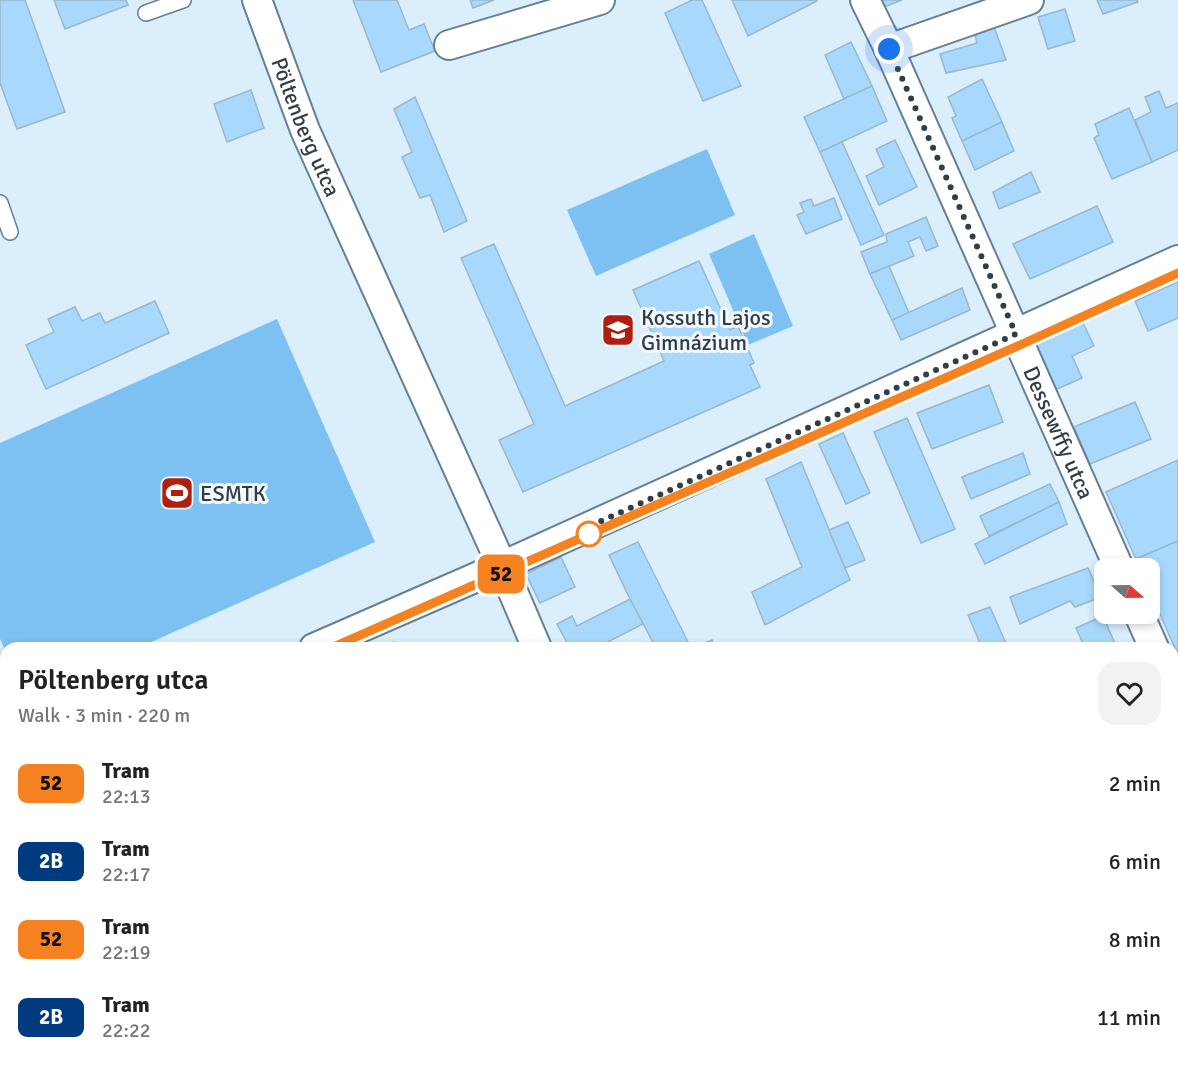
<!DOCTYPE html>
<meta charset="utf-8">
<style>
body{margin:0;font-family:Signika,sans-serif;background:#f2f2f2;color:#222;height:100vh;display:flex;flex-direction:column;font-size:22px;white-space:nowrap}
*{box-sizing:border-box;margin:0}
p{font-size:20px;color:#767676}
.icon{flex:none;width:33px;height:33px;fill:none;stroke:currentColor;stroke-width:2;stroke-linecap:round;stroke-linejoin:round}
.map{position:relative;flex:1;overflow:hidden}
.details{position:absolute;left:0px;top:642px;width:1179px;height:428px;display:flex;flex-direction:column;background:#fff;border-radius:18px 18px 0 0;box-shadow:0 3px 9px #0003}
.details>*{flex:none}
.badge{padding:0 12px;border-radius:9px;font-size:21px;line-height:39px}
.needle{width:39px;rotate:110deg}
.controls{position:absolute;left:1094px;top:558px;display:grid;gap:12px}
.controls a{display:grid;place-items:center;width:66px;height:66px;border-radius:12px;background:#fff;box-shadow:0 3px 9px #0003;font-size:30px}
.you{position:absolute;width:30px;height:30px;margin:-15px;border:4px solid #fff;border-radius:50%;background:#1a73e8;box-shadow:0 0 0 9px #1a73e833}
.map>.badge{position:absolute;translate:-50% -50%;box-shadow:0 0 0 3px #fff}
.round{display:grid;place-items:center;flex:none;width:63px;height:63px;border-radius:18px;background:#f2f2f2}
.summary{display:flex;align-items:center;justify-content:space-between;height:102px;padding:0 18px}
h1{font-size:28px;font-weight:600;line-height:45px}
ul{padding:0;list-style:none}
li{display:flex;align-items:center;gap:18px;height:78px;padding:0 18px}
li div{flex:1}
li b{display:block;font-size:22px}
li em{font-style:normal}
li .badge{min-width:66px;font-weight:700;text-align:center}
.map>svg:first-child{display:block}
.green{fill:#7cc1f2}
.building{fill:#a8d9fd;stroke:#99b7cd;stroke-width:1.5}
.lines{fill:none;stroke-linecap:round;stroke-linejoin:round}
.lane-casing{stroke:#648096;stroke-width:18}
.street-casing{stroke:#648096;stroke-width:32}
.lane{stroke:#fff;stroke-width:15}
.street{stroke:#fff;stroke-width:28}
.tram{stroke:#758590;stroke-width:1.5}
.line-casing{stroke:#fff;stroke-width:14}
.line{stroke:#f58220;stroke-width:9}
.walk{stroke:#313e47;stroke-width:6;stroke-dasharray:0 10.8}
.stop-dot{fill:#fff;stroke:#f58220;stroke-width:3}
.labels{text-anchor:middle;stroke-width:6;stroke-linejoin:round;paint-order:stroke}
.street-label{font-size:22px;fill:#313e47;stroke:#f3f9fe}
.poi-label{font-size:22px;fill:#313e47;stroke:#f3f9fe;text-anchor:start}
</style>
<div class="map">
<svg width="1178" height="1069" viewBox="0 0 1178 1069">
<rect width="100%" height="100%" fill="#dbeefc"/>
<g class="green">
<polygon points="707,149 735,215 596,276 567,210"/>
<polygon points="754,234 793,326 748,345 709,254"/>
<polygon points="277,319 375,542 138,648 6,648 6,652 0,639 0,443"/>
</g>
<g class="building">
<polygon points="0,0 25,0 65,112 17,129 0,83"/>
<polygon points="54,0 126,0 128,5 65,29"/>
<polygon points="353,0 397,0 409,30 424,24 435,51 381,72"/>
<polygon points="470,0 494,0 473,8"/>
<polygon points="692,0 702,0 741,86 703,101 665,13"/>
<polygon points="732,0 817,0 817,1 748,36"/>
<polygon points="873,0 902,0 876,10"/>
<polygon points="1097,0 1137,0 1138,2 1103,14"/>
<polygon points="1065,9 1075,41 1048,49 1038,17"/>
<polygon points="993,24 1006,60 946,73 940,54 977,43 974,31"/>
<polygon points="851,42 872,86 844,99 825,55"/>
<polygon points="982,79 1002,122 962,141 952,118 956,116 948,97"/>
<polygon points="872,86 887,121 820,152 804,117"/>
<polygon points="251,90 264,128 227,142 214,104"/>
<polygon points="1159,91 1166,108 1178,103 1178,150 1152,162 1135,120 1151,112 1145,97"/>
<polygon points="415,97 467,221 444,232 430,195 420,198 402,157 412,152 394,109"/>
<polygon points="1129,108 1152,162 1112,179 1094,138 1099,135 1095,124"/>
<polygon points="1002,122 1014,151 975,170 962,141"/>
<polygon points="895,140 917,187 879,205 866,176 884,167 876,149"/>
<polygon points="842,142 884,235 861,245 820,152"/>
<polygon points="1031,172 1040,192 999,209 993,192"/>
<polygon points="834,198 842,219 806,234 797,215 804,212 800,203 811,199 814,206"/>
<polygon points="1097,206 1113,242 1030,279 1013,244"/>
<polygon points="926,217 938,246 926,251 920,237 908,242 914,256 870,274 861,252 887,242 886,234"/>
<polygon points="494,244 565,406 664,361 633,290 699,261 730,330 738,326 754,363 750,365 760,387 523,492 499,440 534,424 461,258"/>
<polygon points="889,266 909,313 892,320 870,274"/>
<polygon points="1178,282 1178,318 1148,331 1135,301"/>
<polygon points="962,288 970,310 901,340 892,320"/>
<polygon points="155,301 169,333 46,389 26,345 54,332 48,319 75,307 82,321 100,313 105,323"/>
<polygon points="1083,323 1094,346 1072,356 1082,378 1048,393 1028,348"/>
<polygon points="989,385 1003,422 932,449 917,413"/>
<polygon points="1135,402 1151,439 1090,464 1074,427"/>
<polygon points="907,418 955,529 921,543 874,432"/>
<polygon points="843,433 870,493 846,504 819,444"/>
<polygon points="1023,453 1030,474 971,499 962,477"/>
<polygon points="1178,460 1178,541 1136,559 1106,492"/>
<polygon points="801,462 850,580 765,625 752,592 802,567 766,479"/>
<polygon points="1050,484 1059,502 989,536 980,516"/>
<polygon points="1059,502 1067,524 985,564 975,544"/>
<polygon points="848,522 865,560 845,568 829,530"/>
<polygon points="1178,541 1178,655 1149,589 1149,568 1140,568 1136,559"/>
<polygon points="638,542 691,648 656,648 630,599 609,555"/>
<polygon points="561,557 575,587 540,603 526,574"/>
<polygon points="1088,568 1101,597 1075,607 1070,601 1020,624 1010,597"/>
<polygon points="630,599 643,624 596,648 570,648 557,624 572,616 577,626"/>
<polygon points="990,607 1008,648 982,648 968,615"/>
<polygon points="1103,616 1116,646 1112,648 1085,648 1076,628"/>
<polygon points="712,640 715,648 694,648"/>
<polygon points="394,642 396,648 382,648"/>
<polygon points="1178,882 1178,926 1173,929 1173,885"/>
<polygon points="195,1064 223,1064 225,1069 182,1069"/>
<polygon points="322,1064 345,1064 332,1069 325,1069"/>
<polygon points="503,1064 529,1064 531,1069 492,1069"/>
<polygon points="556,1064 595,1064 581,1069 559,1069"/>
<polygon points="783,1064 790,1064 792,1069 770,1069"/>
<polygon points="955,1064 1002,1064 1004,1069 958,1069"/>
</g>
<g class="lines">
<defs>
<g id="lane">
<polyline points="146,13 183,0"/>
<polyline points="0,203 10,232"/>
</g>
<g id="street">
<path id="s1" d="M257,0l48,130 197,436 35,82"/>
<path id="s2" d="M865,0l24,49 230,519"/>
<polyline points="449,45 600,0"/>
<polyline points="889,49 1029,0"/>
<polyline points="1139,614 1154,648"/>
<polyline points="314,648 502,566 1178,260"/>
<polyline points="1173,691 1178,702"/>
<polyline points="1173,730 1178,728"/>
<polyline points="0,785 6,782"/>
<polyline points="0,834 6,847"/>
<polyline points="1173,1022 1178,1020"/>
<polyline points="109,1064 111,1069"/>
<polyline points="720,1064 723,1069"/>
<polyline points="395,1069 408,1064"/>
<polyline points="1066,1069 1079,1064"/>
</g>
</defs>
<use href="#lane" class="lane-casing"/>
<use href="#street" class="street-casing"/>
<use href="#lane" class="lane"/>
<use href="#street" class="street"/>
<g class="tram">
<polyline points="331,648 1020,345 1178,273"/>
<polyline points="0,793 6,790"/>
</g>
</g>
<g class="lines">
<defs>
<polyline id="line" points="331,648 1020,345 1178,273"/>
</defs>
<use href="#line" class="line-casing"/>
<use href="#line" class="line"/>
<polyline class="walk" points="589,534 588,527 1016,334 889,49"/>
</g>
<defs>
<symbol id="school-square" viewBox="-11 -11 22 22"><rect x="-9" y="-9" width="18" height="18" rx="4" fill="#ae1f0f" stroke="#f3f9fe"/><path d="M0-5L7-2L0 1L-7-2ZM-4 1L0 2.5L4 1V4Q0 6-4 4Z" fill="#fff"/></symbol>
<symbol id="stadium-square" viewBox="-11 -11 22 22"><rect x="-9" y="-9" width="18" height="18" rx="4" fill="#ae1f0f" stroke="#f3f9fe"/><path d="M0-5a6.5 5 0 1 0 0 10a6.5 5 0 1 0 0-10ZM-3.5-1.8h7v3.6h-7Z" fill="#fff"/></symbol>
</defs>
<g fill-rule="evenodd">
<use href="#school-square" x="599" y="311" width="38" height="38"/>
<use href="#stadium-square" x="158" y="474" width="38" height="38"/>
</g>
<circle class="stop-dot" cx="589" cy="534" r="12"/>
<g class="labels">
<g class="street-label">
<text dy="8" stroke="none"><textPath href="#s1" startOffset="136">Pöltenberg utca</textPath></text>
<text dy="8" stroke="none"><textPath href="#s2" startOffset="474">Dessewffy utca</textPath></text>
</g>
<g class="poi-label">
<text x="641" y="325">Kossuth Lajos<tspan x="641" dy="25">Gimnázium</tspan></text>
<text x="200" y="501">ESMTK</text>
</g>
</g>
</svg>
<div class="controls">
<a><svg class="needle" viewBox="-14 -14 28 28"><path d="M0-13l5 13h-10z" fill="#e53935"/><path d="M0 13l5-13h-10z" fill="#767676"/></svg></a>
</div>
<div class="you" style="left:889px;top:49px"></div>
<b class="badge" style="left:501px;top:574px;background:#f58220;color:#111">52</b>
<section class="details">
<div class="summary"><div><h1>Pöltenberg utca</h1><p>Walk · 3 min · 220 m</p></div><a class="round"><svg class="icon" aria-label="heart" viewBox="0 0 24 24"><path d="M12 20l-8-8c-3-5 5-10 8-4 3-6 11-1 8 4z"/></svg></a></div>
<ul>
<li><span class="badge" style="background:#f58220;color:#111">52</span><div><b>Tram</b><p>22:13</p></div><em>2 min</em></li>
<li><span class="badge" style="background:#003b80;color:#fff">2B</span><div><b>Tram</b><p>22:17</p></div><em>6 min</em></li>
<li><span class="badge" style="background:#f58220;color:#111">52</span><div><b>Tram</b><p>22:19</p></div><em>8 min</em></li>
<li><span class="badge" style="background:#003b80;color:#fff">2B</span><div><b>Tram</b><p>22:22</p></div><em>11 min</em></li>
</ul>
</section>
</div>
